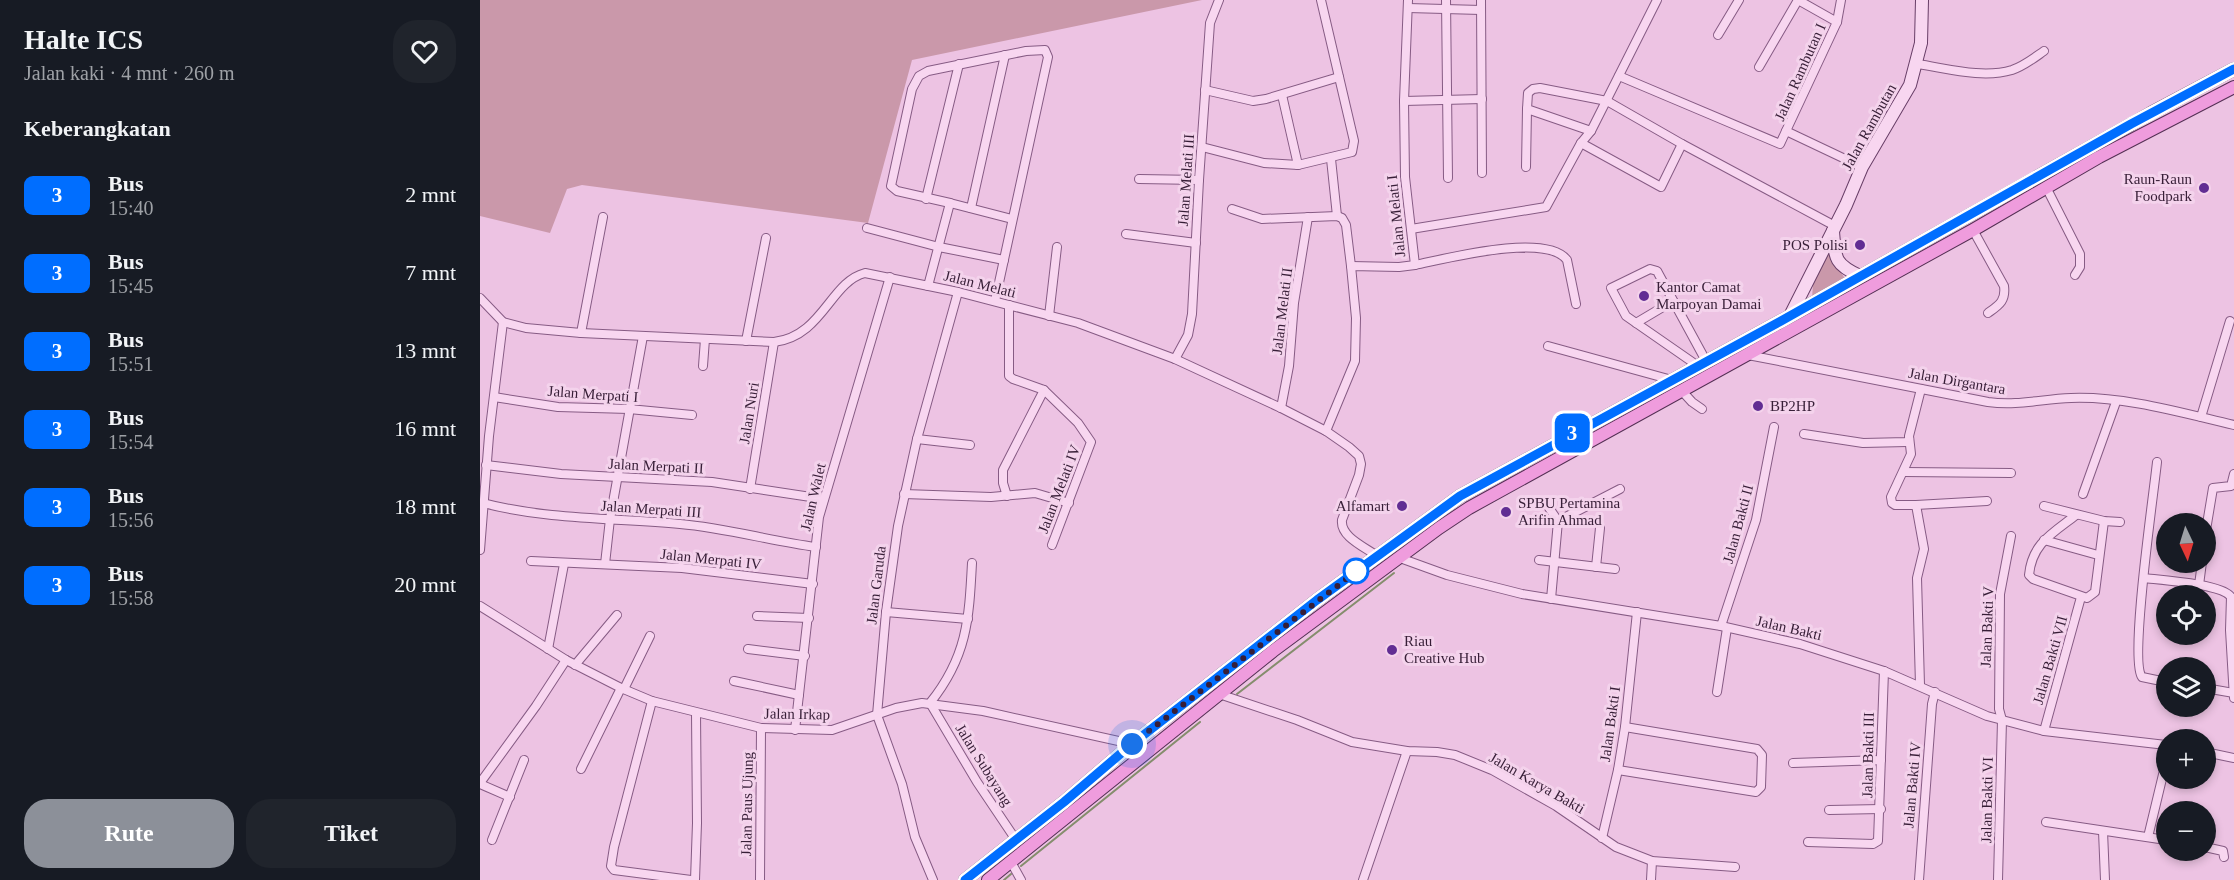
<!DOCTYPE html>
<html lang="id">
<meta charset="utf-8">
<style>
body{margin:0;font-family:"Times New Roman",serif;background:#20242c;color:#f1f3f6;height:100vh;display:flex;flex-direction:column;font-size:22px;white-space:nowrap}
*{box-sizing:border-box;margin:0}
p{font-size:20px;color:#9ea1a6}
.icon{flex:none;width:33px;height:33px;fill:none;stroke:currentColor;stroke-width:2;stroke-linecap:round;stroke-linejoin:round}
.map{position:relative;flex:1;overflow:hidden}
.panel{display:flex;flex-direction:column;background:#171b24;width:480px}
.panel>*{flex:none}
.badge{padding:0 12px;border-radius:9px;font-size:21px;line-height:39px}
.needle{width:39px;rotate:176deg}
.buttons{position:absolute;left:1676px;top:513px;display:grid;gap:12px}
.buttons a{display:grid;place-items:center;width:60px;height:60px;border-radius:50%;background:#171b24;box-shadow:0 3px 9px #0003;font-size:30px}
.you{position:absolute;width:30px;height:30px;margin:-15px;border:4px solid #fff;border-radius:50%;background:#1a73e8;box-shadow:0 0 0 9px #1a73e833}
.map>.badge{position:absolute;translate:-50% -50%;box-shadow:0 0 0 3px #fff}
h2{padding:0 24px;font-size:22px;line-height:54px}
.round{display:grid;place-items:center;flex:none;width:63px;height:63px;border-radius:24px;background:#20242c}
.summary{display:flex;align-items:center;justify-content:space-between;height:102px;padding:0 24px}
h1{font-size:28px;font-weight:700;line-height:45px}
.button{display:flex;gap:12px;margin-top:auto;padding:12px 24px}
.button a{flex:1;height:69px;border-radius:24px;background:#8c9099;color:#fff;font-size:24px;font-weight:700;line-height:69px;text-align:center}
.button a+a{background:#20242c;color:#f1f3f6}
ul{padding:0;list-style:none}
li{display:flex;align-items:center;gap:18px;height:78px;padding:0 24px}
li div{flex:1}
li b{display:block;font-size:22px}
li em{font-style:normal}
li .badge{min-width:66px;font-weight:700;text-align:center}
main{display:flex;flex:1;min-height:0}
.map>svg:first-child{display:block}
.green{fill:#ca98aa}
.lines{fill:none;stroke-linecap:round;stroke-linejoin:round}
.stream{stroke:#858d6d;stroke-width:2}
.minor-casing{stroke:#865b84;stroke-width:10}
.secondary-casing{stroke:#683e67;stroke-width:14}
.primary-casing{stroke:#542f54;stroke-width:14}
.minor{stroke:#f8d6f0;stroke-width:8}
.secondary{stroke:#f8d6f0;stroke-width:12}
.primary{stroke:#ef9cdd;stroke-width:12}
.line-casing{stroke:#fff;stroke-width:14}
.line{stroke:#006eff;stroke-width:9}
.walk{stroke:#371e37;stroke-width:6;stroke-dasharray:0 10.8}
.poi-dot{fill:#612d93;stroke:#f4d3ec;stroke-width:2}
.stop-dot{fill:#fff;stroke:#006eff;stroke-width:3}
.labels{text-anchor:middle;stroke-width:6;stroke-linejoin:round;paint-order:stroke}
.street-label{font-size:15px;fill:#371e37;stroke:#f4d3ec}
.poi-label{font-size:15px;fill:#371e37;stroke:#f4d3ec;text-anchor:start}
</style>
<main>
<section class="panel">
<div class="summary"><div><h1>Halte ICS</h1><p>Jalan kaki · 4 mnt · 260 m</p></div><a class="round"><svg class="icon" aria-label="heart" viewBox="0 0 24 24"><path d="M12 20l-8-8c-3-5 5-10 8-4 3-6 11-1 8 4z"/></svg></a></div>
<h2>Keberangkatan</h2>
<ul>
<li><span class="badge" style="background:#006eff;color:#fff">3</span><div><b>Bus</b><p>15:40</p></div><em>2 mnt</em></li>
<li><span class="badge" style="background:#006eff;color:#fff">3</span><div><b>Bus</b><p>15:45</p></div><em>7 mnt</em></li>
<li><span class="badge" style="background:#006eff;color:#fff">3</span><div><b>Bus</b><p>15:51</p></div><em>13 mnt</em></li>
<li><span class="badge" style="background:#006eff;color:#fff">3</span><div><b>Bus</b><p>15:54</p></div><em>16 mnt</em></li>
<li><span class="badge" style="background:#006eff;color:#fff">3</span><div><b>Bus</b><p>15:56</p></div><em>18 mnt</em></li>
<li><span class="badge" style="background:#006eff;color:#fff">3</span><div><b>Bus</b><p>15:58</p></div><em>20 mnt</em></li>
</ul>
<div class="button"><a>Rute</a><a>Tiket</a></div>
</section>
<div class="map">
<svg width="1754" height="880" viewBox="0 0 1754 880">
<rect width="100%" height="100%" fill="#edc3e3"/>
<g class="green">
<polygon points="0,0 722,0 432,60 388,223 102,185 87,189 70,233 0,216"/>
<polygon points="1348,253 1366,280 1332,299 1333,284"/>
</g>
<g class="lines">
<g class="stream">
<polyline points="757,694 914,573"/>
<polyline points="541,866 720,722"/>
<polyline points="524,880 531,874"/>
</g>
<defs>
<g id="minor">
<polyline points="966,0 968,178"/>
<polyline points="1001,0 1002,173"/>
<polyline points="928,8 1001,10"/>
<polyline points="1357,22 1361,0"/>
<polyline points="1238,35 1259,0"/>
<path d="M1437,64c29,4 65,15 95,6 12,-4 22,-12 32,-19"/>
<polyline points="1279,67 1318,0 1357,22 1306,131 1382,167"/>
<polyline points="1139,76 1300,144 1306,131"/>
<polyline points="725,90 773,101 786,99 859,77"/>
<polyline points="802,95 818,165"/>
<polyline points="924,101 1002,99"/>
<polyline points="1111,131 1047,109 1048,93 1053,89 1060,88 1127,101 1202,144 1355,226"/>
<polyline points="1101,143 1181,187 1202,144"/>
<polyline points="722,147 784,163 818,165 872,152 874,141 841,0"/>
<polyline points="851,159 857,216"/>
<polyline points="1046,167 1047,109"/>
<polyline points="659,179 719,180"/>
<polyline points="1566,187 1600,254 1600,267 1595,275"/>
<polyline points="446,199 479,64"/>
<polyline points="470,203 417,191 411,186 432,89 439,76 448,71 546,51 565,50 568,57 515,301"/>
<polyline points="491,208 525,55"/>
<polyline points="752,209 782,219 857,216 862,218 866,225 871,266"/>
<polyline points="387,228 459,247 524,260"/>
<polyline points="931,229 1066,207 1101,143 1111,131 1177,0"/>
<path d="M1493,230l31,56c2,15 -5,19 -16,27"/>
<polyline points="646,234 716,243"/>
<path d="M935,265c30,-6 131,-33 152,-5l9,44"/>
<polyline points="448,286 470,203 532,219"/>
<path d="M0,298l23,24 23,6 55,5 193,9c49,-6 56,-60 91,-69l93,19 120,31 97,36 106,49 45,23 23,16 10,9 2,8 -2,11 -17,45c-2,17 23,27 35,36"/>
<polyline points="529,305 529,376 533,379 564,390 598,423 611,442 572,545"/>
<polyline points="569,316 577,247"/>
<polyline points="1156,323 1193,301"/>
<polyline points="101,333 123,217"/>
<polyline points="266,341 286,238"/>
<polyline points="1068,346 1192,380"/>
<path d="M1268,355l240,47c30,4 54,-3 83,-4 53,-2 111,15 163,27"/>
<polyline points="695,359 708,335 712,314 719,180 730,23 739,0"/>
<polyline points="223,366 225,339"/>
<polyline points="1218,366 1146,316 1131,288 1170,269 1177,271 1226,361"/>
<polyline points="1201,390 1212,402 1222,409"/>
<polyline points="14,397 78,407 149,409 212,415"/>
<polyline points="801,408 809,366 814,303 828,217"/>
<polyline points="1721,417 1750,321"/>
<polyline points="846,431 875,361 876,318 871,266 919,267 935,265 925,177 924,101 928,0"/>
<polyline points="1324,434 1383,443 1427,442 1429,439"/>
<polyline points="437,439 490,445"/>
<path d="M1677,462c-3,30 -28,199 -15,215l24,5"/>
<polyline points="6,465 81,474 232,482 344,499"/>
<polyline points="1424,472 1531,473"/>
<polyline points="270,489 294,342"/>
<polyline points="424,494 511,497 555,493 589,503"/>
<polyline points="1603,494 1636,402"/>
<polyline points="527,496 523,483 523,470 564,390"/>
<polyline points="1065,502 1078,521"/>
<path d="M3,503c65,17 131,15 197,21 47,4 90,17 136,23"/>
<polyline points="1436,505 1507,501"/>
<polyline points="1564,506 1624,521 1640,522"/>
<path d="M1596,515c-23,18 -44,28 -47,60l4,4 54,19 8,-6 9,-71"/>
<polyline points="1725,536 1733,488 1751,486 1754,474"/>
<polyline points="1564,540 1618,555"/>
<polyline points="0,550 9,436 23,322"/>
<polyline points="920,558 967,575 1042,594 1241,626 1320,644 1404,671 1507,716 1564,731 1686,745"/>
<polyline points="1059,560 1135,569"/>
<polyline points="51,561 202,568 333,584"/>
<path d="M492,563c-3,57 -5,94 -42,140l47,79 39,58"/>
<polyline points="125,564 130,519 163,336"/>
<polyline points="1116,567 1120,528"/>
<path d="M1664,578c17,2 79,6 87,19l-1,33 4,68"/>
<polyline points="1719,585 1722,562"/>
<polyline points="1071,599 1078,521 1140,489"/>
<polyline points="0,606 86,660 141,688 172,701 281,728 352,730 416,708 442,703 503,711 652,744"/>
<polyline points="406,612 488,619"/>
<polyline points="277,616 329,618"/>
<polyline points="1241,626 1276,520 1294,427"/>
<polyline points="68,649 84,564"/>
<polyline points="268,649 325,656"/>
<polyline points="95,665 137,615"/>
<polyline points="254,681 319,695"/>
<polyline points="1440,685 1437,578 1444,549 1436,505 1415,505 1412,503 1411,497 1431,454 1429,436 1441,389"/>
<polyline points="1725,688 1754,693"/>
<polyline points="144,689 170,636"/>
<polyline points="1237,692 1247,628"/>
<polyline points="739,694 817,720 872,742 927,751 957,752 975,755 1012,770 1076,806 1136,847 1172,861 1255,867"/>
<polyline points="172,701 134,847 131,866 134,870 211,880"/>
<polyline points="315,730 339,517 410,277"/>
<polyline points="1564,731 1601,597"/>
<polyline points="1725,752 1754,758"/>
<polyline points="1313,763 1401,760"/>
<polyline points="101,769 141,688"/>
<polyline points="1138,770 1276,792 1281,787 1282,755 1277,749 1145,727"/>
<polyline points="0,783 56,706 86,660"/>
<polyline points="0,784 30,797"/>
<polyline points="1349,810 1401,809"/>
<polyline points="1566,822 1686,840"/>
<polyline points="1623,831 1625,880"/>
<polyline points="1668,837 1686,762"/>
<polyline points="1122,838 1138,770 1145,727 1157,612"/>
<polyline points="12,840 44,760"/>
<polyline points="1328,842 1393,844 1398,841 1404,671"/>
<polyline points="1725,847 1743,851 1744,857"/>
<polyline points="531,862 541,880"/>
<polyline points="215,880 217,823 216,713"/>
<polyline points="280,880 281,728"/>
<polyline points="453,880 435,837 422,784 397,715 406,612 418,526 437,439 478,292"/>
<polyline points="883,880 927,751"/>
<polyline points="1171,880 1172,861"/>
<polyline points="1439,880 1452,704 1455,692"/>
<polyline points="1518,880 1522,720 1519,709 1520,594 1531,536"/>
</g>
<g id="secondary">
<path d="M1353,231c2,27 1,33 27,45"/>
<polyline points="1310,316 1366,205 1382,167 1430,85 1441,43 1442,0"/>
</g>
<g id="primary">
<polyline points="485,880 584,802 652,744 837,600 980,496 1301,321 1671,113 1754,69"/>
<polyline points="508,880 793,651 959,528 989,508 1493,230 1619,157 1754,87"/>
</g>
</defs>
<use href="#minor" class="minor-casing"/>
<use href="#secondary" class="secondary-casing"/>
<use href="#primary" class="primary-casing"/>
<use href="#minor" class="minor"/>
<use href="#secondary" class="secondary"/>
<use href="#primary" class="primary"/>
</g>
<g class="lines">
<defs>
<polyline id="line" points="485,880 584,802 652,744 837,600 980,496 1301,321 1651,124 1754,69"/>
</defs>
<use href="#line" class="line-casing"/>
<use href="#line" class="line"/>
<polyline class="walk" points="652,744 882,567 876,571"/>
</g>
<g class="poi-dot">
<circle cx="1724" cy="188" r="6"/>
<circle cx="1380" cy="245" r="6"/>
<circle cx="1164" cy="296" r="6"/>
<circle cx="1278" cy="406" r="6"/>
<circle cx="922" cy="506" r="6"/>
<circle cx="1026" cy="512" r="6"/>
<circle cx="912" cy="650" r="6"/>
</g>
<circle class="stop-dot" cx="876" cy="571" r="12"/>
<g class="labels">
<g class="street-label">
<text transform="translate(1320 72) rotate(-66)" y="5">Jalan Rambutan I</text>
<text transform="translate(1389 127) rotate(-61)" y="5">Jalan Rambutan</text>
<text transform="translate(706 180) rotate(-86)" y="5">Jalan Melati III</text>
<text transform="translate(916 216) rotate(-96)" y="5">Jalan Melati I</text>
<text transform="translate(500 284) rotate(14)" y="5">Jalan Melati</text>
<text transform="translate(802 311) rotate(-83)" y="5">Jalan Melati II</text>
<text transform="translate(1477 381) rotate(10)" y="5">Jalan Dirgantara</text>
<text transform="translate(113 394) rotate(4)" y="5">Jalan Merpati I</text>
<text transform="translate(269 413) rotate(-81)" y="5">Jalan Nuri</text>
<text transform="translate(176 466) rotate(3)" y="5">Jalan Merpati II</text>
<text transform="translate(579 489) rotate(-69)" y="5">Jalan Melati IV</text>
<text transform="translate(333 497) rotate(-77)" y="5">Jalan Walet</text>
<text transform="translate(171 509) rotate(4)" y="5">Jalan Merpati III</text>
<text transform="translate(1258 524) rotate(-75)" y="5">Jalan Bakti II</text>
<text transform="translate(231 559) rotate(6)" y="5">Jalan Merpati IV</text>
<text transform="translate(396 585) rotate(-83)" y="5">Jalan Garuda</text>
<text transform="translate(1507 627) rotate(-88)" y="5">Jalan Bakti V</text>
<text transform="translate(1309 628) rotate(13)" y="5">Jalan Bakti</text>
<text transform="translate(1570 660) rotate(-74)" y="5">Jalan Bakti VII</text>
<text transform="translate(317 714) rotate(1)" y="5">Jalan Irkap</text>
<text transform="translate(1130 724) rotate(-82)" y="5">Jalan Bakti I</text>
<text transform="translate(1388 755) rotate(-89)" y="5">Jalan Bakti III</text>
<text transform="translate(504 765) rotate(58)" y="5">Jalan Subayang</text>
<text transform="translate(1057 783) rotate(30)" y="5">Jalan Karya Bakti</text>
<text transform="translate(1432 785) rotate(-85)" y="5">Jalan Bakti IV</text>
<text transform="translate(1507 800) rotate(-89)" y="5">Jalan Bakti VI</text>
<text transform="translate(267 804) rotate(-89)" y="5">Jalan Paus Ujung</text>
</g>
<g class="poi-label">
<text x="1712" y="184" text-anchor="end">Raun-Raun<tspan x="1712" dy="17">Foodpark</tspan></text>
<text x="1368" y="250" text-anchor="end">POS Polisi</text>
<text x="1176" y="292">Kantor Camat<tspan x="1176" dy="17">Marpoyan Damai</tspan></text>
<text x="1290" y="411">BP2HP</text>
<text x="1038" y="508">SPBU Pertamina<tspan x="1038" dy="17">Arifin Ahmad</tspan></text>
<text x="910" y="511" text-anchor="end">Alfamart</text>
<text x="924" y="646">Riau<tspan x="924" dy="17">Creative Hub</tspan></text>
</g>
</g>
</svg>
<div class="buttons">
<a><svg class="needle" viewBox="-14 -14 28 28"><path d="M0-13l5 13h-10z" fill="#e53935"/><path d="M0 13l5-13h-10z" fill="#9ea1a6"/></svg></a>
<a><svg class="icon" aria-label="locate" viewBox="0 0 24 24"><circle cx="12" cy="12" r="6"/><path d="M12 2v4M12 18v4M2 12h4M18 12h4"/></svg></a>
<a><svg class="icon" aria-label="layers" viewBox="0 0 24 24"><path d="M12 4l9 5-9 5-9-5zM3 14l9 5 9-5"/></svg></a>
<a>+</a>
<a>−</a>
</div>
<div class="you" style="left:652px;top:744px"></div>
<b class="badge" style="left:1092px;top:433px;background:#006eff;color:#fff">3</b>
</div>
</main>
